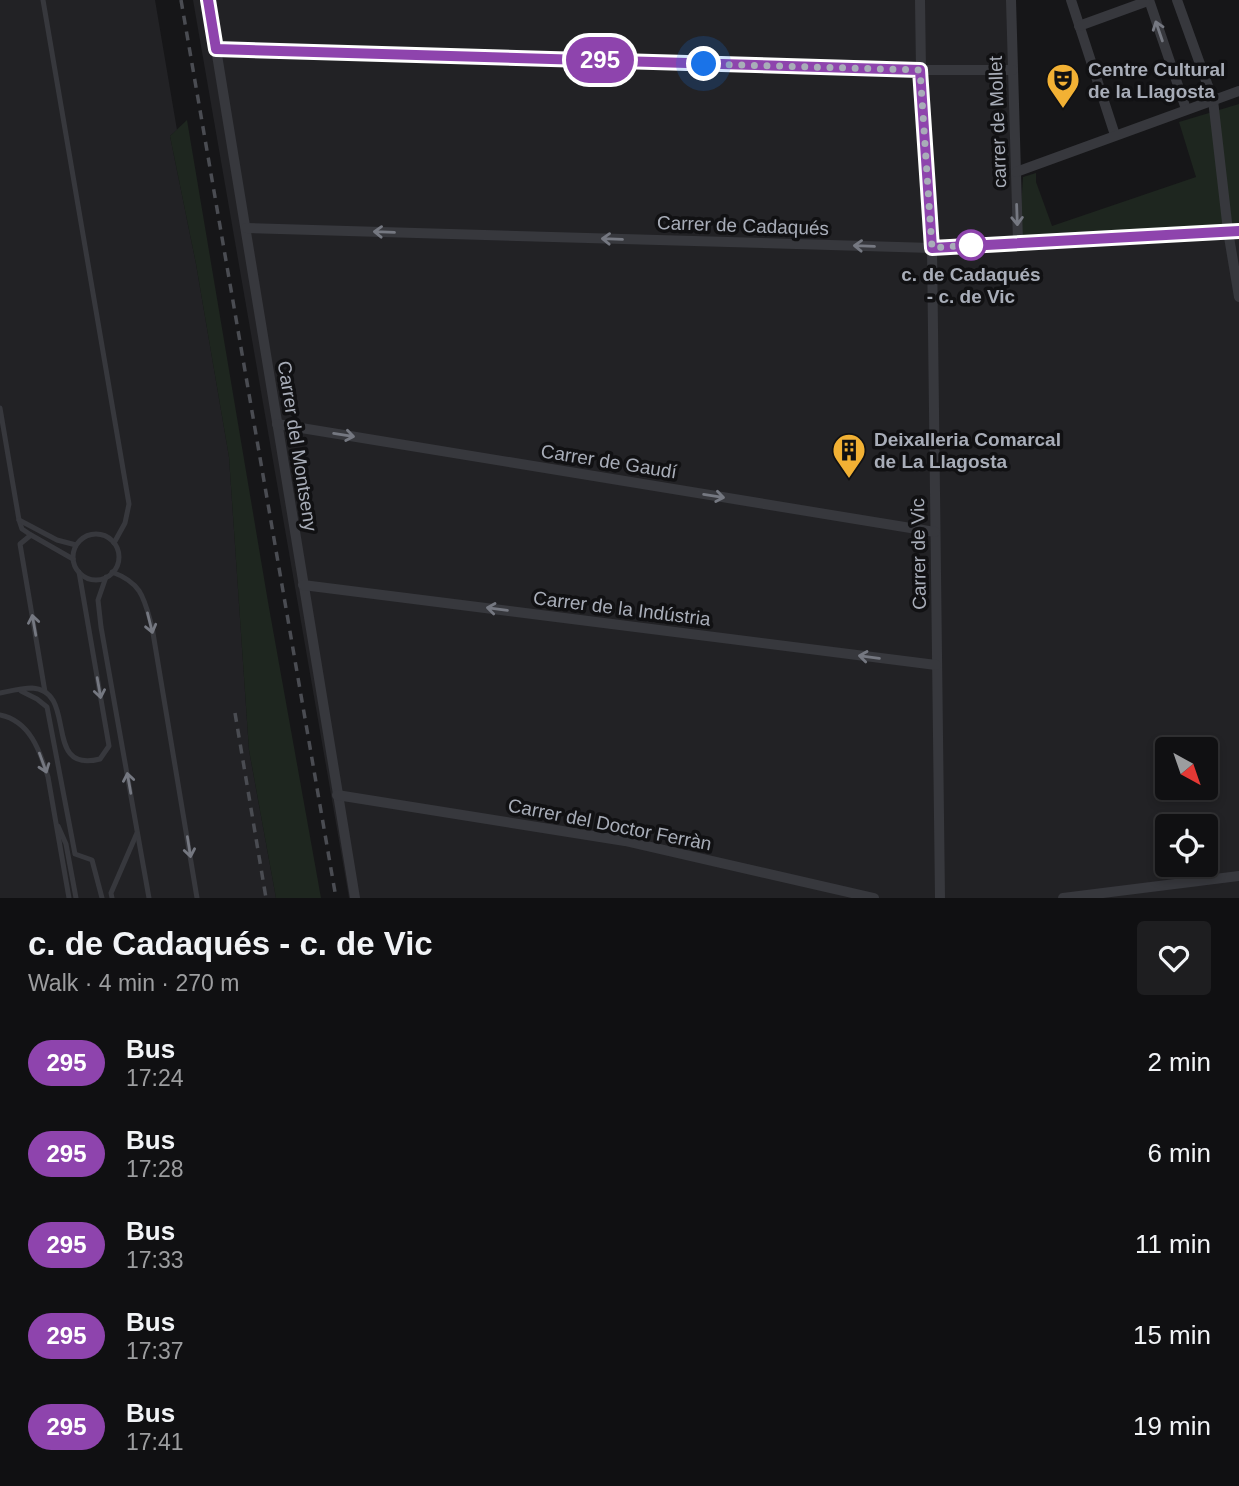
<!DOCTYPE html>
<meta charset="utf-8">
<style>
body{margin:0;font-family:Helvetica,sans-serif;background:#1e1e20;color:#f1f3f6;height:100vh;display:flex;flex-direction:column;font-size:26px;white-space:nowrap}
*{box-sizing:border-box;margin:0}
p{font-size:23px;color:#9c9d9f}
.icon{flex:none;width:38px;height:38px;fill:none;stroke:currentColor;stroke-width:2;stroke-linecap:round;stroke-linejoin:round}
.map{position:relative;height:898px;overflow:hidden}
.details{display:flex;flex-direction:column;background:#101012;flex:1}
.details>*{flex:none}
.badge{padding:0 14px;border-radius:23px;font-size:24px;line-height:46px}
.needle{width:46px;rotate:140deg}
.tools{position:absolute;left:1155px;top:737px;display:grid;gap:14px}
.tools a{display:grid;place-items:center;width:63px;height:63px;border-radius:7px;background:#101012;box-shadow:0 4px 10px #0003,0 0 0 2px #303032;font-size:35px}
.you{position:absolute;width:35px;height:35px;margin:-18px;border:5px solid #fff;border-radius:50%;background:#1a73e8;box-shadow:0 0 0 10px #1a73e833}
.map>.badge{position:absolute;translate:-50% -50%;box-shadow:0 0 0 4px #fff}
.round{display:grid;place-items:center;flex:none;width:74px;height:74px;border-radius:7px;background:#1e1e20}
.head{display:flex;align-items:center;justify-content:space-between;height:119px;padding:0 28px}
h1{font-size:33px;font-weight:600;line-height:52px}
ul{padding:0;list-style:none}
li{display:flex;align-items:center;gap:21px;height:91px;padding:0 28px}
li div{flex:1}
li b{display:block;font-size:26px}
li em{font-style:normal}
li .badge{min-width:77px;font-weight:700;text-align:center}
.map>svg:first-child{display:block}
.built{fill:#222225;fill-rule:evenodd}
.green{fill:#1e261f}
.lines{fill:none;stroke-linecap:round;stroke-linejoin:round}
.lane{stroke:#37383d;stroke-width:5}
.street{stroke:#37383d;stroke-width:10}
.rail{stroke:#4a4c52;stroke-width:3.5;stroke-dasharray:9 7;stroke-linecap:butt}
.oneway{stroke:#757881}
.line-casing{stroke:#fff;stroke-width:16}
.line{stroke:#8e44ad;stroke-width:10}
.walk{stroke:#a8adb8;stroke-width:7;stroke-dasharray:0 12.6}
.stop-dot{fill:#fff;stroke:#8e44ad;stroke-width:3.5}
.labels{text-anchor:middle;stroke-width:7;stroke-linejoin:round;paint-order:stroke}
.poi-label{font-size:19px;font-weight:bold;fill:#a8adb8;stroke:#111113;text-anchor:start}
.street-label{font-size:19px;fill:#a8adb8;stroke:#111113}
.stop-label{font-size:19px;font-weight:bold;fill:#a8adb8;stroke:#111113}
</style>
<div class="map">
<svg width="1239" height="898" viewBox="0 0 1239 898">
<rect width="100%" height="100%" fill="#161618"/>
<g class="built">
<polygon points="0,0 155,0 177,130 170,136 196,264 229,457 249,750 276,898 0,898"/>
<path d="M193,0h819l3,248 224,-12v662h-890zM1167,749h39v39h-39zM1167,826h39v38h-39z"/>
</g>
<g class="green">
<polygon points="1239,104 1239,224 1203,229 1019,241 1023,177 1036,173 1036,182 1052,226 1196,177 1179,122"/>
<polygon points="187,120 268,602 321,898 276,898 249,750 229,457 196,264 170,136"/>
</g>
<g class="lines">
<g class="lane">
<polyline points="43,0 129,504 125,523 114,543"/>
<polyline points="0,408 19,520 22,529 31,535"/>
<polyline points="19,520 57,540 76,545"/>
<circle cx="96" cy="557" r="23"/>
<path d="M112,572c30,11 32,26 40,55l45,271"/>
<polyline points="106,577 98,600 101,627 149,898"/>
<polyline points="21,691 37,699 47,707 75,854 92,860 102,898"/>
<polyline points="45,692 20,544 31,535 73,559"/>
<path d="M0,693c10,-2 22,-5 32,-5 47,3 9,86 68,71l9,-13 -30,-174"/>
<path d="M0,715c30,6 40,36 48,62l21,121"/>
<polyline points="58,826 66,844 76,898"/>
<polyline points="112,898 111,893 137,833"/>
</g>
<g class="street">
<polyline points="208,0 355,898"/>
<polyline points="920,0 921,70 932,248 940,898"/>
<polyline points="1011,0 1018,242"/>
<polyline points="1071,0 1115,135"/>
<polyline points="1149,0 1186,109"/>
<polyline points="1177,0 1213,100 1228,231 1239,297"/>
<polyline points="1079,26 1145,2"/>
<polyline points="216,49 921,70 1013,70"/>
<polyline points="1016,172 1239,91"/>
<polyline points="246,228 932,248 1239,231"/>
<polyline points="277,424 935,532"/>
<polyline points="303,585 936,665"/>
<polyline points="337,795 625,841 874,898"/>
<polyline points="1063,898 1239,876"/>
</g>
<g class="rail">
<polyline points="181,0 336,898"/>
<polyline points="235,713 266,898"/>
</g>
</g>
<defs><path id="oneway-shaft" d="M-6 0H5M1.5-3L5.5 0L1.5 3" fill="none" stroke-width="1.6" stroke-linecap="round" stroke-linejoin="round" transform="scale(1.75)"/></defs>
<g class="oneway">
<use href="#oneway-shaft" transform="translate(1159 31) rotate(-109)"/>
<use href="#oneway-shaft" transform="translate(1017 215) rotate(88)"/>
<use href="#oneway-shaft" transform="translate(384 232) rotate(-178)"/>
<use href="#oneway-shaft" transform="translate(612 239) rotate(-178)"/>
<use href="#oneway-shaft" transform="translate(864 246) rotate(-178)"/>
<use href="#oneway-shaft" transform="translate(344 435) rotate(9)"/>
<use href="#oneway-shaft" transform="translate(714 496) rotate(9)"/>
<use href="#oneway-shaft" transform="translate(497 609) rotate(-173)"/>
<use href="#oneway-shaft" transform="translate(150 623) rotate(76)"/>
<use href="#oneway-shaft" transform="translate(34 625) rotate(-100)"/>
<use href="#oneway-shaft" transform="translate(869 657) rotate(-173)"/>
<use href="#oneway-shaft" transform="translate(99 688) rotate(80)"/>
<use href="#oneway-shaft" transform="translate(43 763) rotate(70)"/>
<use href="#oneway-shaft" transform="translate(129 783) rotate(-100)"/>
<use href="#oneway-shaft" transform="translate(189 847) rotate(81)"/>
</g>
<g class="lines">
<defs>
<polyline id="line" points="208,0 216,49 920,70 932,248 1239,231"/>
</defs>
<use href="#line" class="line-casing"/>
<use href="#line" class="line"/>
<polyline class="walk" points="704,64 920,70 932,248 971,245"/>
</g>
<defs>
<symbol id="theatre-pin" viewBox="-11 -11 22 30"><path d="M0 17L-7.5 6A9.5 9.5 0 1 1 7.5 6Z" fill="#f2b134" stroke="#111113"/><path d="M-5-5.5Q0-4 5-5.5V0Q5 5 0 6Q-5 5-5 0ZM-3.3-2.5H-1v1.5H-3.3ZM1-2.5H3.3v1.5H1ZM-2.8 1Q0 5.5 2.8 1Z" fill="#111"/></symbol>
<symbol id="building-pin" viewBox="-11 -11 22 30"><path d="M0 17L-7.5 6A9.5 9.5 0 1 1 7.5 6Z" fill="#f2b134" stroke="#111113"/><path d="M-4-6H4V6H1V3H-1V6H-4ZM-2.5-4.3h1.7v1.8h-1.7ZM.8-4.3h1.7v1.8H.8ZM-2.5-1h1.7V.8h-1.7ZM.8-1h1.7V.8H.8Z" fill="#111"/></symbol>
</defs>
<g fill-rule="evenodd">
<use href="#theatre-pin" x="1044" y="61" width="38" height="52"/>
<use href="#building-pin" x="830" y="431" width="38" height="52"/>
</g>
<circle class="stop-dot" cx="971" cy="245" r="14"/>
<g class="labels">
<g class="poi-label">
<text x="1088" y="76">Centre Cultural<tspan x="1088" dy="22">de la Llagosta</tspan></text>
<text x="874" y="446">Deixalleria Comarcal<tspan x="874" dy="22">de La Llagosta</tspan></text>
</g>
<g class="street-label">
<text transform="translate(997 122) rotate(-92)" y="7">carrer de Mollet</text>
<text transform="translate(743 225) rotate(2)" y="7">Carrer de Cadaqués</text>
<text transform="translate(298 446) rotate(81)" y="7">Carrer del Montseny</text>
<text transform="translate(609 461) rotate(9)" y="7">Carrer de Gaudí</text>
<text transform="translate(918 554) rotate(-91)" y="7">Carrer de Vic</text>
<text transform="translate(622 608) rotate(7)" y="7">Carrer de la Indústria</text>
<text transform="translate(610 824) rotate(11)" y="7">Carrer del Doctor Ferràn</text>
</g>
<g class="stop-label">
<text x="971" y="281">c. de Cadaqués<tspan x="971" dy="22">- c. de Vic</tspan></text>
</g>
</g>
</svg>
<div class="tools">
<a><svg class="needle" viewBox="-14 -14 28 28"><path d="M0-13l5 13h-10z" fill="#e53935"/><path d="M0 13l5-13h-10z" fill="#9c9d9f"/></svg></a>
<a><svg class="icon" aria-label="locate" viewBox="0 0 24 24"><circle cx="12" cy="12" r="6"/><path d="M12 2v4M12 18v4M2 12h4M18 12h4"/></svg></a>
</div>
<div class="you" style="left:704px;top:64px"></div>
<b class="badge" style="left:600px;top:60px;background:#8e44ad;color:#fff">295</b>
</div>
<section class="details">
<div class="head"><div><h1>c. de Cadaqués - c. de Vic</h1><p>Walk · 4 min · 270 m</p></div><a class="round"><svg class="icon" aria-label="heart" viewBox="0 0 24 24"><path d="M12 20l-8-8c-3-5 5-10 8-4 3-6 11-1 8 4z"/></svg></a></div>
<ul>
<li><span class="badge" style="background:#8e44ad;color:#fff">295</span><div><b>Bus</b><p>17:24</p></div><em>2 min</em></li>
<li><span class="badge" style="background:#8e44ad;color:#fff">295</span><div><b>Bus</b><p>17:28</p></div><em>6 min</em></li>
<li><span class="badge" style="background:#8e44ad;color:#fff">295</span><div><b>Bus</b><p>17:33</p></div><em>11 min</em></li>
<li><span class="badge" style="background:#8e44ad;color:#fff">295</span><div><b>Bus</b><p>17:37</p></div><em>15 min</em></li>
<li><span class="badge" style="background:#8e44ad;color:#fff">295</span><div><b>Bus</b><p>17:41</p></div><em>19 min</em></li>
</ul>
</section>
